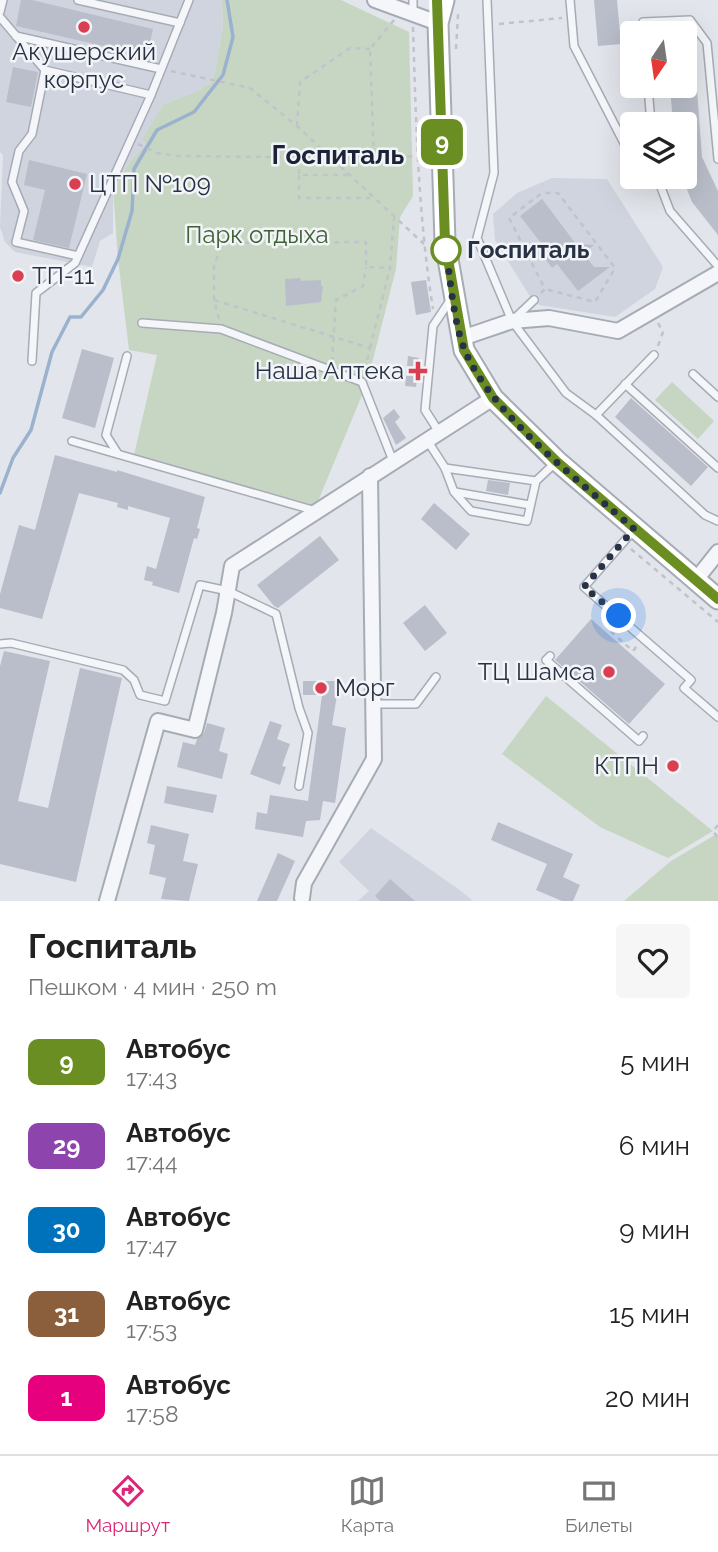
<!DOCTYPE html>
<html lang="ru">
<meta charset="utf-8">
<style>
body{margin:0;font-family:Raleway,sans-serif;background:#f6f6f6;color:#222;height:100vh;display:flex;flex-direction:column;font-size:26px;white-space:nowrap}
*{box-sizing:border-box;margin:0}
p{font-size:23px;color:#767676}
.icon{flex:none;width:38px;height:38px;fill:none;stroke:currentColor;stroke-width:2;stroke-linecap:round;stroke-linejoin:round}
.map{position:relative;height:901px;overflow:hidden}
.sheet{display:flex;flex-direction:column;background:#fff;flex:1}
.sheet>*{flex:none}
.badge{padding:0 14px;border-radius:10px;font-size:24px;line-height:46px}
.needle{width:46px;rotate:193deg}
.controls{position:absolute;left:620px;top:21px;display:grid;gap:14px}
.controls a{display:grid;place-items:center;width:77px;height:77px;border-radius:7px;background:#fff;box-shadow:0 7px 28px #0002;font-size:35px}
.you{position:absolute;width:35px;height:35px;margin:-18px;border:5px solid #fff;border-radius:50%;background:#1a73e8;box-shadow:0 0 0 10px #1a73e833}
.map>.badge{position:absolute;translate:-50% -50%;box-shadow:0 0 0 4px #fff}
.round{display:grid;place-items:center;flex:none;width:74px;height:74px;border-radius:7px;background:#f6f6f6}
.head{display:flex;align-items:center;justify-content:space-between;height:119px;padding:0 28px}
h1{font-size:33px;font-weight:700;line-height:52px}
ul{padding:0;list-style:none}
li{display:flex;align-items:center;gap:21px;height:84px;padding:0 28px}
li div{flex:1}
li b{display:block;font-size:26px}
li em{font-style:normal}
li .badge{min-width:77px;font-weight:700;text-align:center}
.tabs{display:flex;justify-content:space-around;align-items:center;height:98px;border-top:2px solid #e0e0e0;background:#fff;font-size:19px;color:#767676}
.tabs a{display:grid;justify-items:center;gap:4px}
.tabs .active{color:#db2777}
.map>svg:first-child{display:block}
.built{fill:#d0d4de}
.green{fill:#c7d6c2}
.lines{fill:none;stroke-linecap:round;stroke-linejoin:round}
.stream{stroke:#9ab2ce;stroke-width:3.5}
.building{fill:#b9beca}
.lane-casing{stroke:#a6acb6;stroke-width:10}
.street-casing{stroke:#a6acb6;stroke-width:18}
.secondary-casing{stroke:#a6acb6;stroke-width:23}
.path{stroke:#c0c3ca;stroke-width:2.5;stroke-dasharray:5 5;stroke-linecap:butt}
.lane{stroke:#f5f6f9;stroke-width:7}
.street{stroke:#f5f6f9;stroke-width:14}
.secondary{stroke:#fff;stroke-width:19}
.line-casing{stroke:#fff;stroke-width:16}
.line{stroke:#6b8e23;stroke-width:10}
.walk{stroke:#283245;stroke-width:7;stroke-dasharray:0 12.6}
.poi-dot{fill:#d93e51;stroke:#f2f4f8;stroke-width:2.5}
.stop-dot{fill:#fff;stroke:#6b8e23;stroke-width:3.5}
.labels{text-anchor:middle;stroke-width:5;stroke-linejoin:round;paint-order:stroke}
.poi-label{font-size:24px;fill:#283245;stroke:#f2f4f8;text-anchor:start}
.park-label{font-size:24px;fill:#3c6234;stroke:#f2f4f8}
.stop-label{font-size:24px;font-weight:bold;fill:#283245;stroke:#f2f4f8;text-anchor:start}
.neighbourhood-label{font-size:26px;font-weight:bold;fill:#1b2336;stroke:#f2f4f8}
</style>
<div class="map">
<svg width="718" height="901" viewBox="0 0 718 901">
<rect width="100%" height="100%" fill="#e2e5eb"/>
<g class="built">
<polygon points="0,0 222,0 223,27 213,81 196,92 164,104 147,144 113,190 113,233 100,241 92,267 15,252 5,242 0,227 3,155 0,152"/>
<polygon points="552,178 607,179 663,267 655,289 615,317 539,305 529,295 495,240 493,214 517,193"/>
<polygon points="371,828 461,891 473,901 358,901 369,891 339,862"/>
</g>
<g class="green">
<polygon points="222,0 341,0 409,32 413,196 400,217 396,269 367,383 316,506 134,455 157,355 129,350 118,259 113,190 129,164 146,144 143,139 164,104 196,92 213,81 223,27"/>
<polygon points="672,382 714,421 698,439 655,400"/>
<polygon points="546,696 713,831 668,858 600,827 502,754"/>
<polygon points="715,835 718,837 718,901 624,901 671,861"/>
</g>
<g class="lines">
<polyline class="stream" points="0,493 13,458 31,430 52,352 70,317 81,317 103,290 118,259 132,211 134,169 157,130 194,112 223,75 233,37 227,0"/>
</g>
<g class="building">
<polygon points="21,0 32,0 153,29 147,56 16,26"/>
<polygon points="594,0 617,0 621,44 598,46"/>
<polygon points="684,26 693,35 702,157 718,191 718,235 692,202 682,177 684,177 684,124 673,124 670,86 684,86"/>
<polygon points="13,67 38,72 31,107 6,102"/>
<polygon points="29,160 87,174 69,248 33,240 45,190 24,185"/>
<polygon points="542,199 576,244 594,245 583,253 594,267 610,267 578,291 557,264 552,268 536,247 541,243 520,216"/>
<polygon points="300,278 301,281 321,280 321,286 323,286 321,302 286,306 285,279"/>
<polygon points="426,280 431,312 416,315 411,282"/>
<polygon points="82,349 114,358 95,428 62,418"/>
<polygon points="408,356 419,358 416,387 405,386"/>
<polygon points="631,398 708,467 691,486 615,417"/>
<polygon points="394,409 400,417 395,422 406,438 396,445 383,418"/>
<polygon points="55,455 117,472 117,470 205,497 197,528 200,529 197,539 194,538 179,593 152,585 153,582 144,580 147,566 156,569 170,518 128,506 128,510 117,507 118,503 79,493 42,619 0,608 0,594 19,525 35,530"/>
<polygon points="488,480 510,483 508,495 486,491"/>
<polygon points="434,503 470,534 456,550 421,519"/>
<polygon points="320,536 339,560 278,608 274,606 257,585"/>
<polygon points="425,605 447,633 425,651 403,623"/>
<polygon points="591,619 665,684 629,724 555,660"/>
<polygon points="4,651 50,661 18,801 48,808 80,668 122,678 76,882 0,864 0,666"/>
<polygon points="303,681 340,681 340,695 337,695 332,725 346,728 335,803 323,801 320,820 306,821 303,837 255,829 257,812 267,814 270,795 308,801 322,695 303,695"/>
<polygon points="270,721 282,725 277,739 290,744 282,766 286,767 280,785 250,774"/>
<polygon points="207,723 225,728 219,751 228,754 222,779 177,767 183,742 195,745 197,739 204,733"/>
<polygon points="167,786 217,795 213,813 164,803"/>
<polygon points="498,822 573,854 563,877 580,885 573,901 562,901 536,890 547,864 491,840"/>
<polygon points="151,825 189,834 183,861 198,864 189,901 161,899 166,878 149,874 155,845 147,843"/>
<polygon points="278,853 295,861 277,901 257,901"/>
<polygon points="390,879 415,901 380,901 375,896"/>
</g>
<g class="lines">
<defs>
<g id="lane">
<polyline points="78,0 180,23"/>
<polyline points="413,0 413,16"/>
<polyline points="487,0 494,173 477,238 512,321 566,393 596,415"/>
<polyline points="570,0 574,46 626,147 632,151"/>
<polyline points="0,12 3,0"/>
<polyline points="0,17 45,70 151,95 189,0"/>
<polyline points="644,33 643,22 690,20 707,43 718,159"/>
<polyline points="16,36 161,69"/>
<polyline points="45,70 32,134 19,151 12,182 24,211 16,242 78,256"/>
<polyline points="648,86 651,124"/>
<polyline points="657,177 670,211 718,266"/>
<polyline points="515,318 534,300"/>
<polyline points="142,323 221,329 362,382 393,461"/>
<polyline points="654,355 596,415 705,515 718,521"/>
<polyline points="32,361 36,293 75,263 151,95"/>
<polyline points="693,374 718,397"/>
<polyline points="625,384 718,468"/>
<polyline points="439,432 425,410 433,326 451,299"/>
<polyline points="427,440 445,468 454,492 471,511 527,521 536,481 555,463"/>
<polyline points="72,441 316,511"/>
<polyline points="118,454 106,435 127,356"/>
<polyline points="445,468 536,481"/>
<polyline points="455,492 530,505"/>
<polyline points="634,530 584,587 691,680 684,688 718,717"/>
<polyline points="0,644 11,643 123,670 134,680 140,695 165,701 200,585 228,591 276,614 299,708 308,733 299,786"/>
<polyline points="550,656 546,660 639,741 643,736"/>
<polyline points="374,704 416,704 436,677"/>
</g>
<g id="street">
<polyline points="375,0 438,23"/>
<polyline points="462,338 512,321 549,318 618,331 718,273"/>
<polyline points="695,581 718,552"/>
<polyline points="302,898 304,883 374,759 370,476"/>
<polyline points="107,901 158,721 195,730 224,613 232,566 493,398"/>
</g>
<polyline id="secondary" points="444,0 438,23 445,242 464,350 493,398 557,461 718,599"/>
</defs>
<use href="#lane" class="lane-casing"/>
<use href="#street" class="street-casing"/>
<use href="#secondary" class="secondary-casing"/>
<g class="path">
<polyline points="394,20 370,49 374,158 416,156"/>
<polyline points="499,24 562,18"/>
<path d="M413,27c3,95 5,188 20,282"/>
<polyline points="456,49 458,14"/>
<polyline points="171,71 250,88 297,126 424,244"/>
<polyline points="297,126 300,82 350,48 370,49"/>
<polyline points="138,144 157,153 178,156 374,158"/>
<polyline points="299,159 299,175 347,175"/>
<polyline points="299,175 299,198 370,198"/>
<polyline points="541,293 545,289 509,218 542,193 558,193 615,268 595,302 545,289"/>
<polyline points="214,300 214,265 223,243 366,242 366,267 390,268"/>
<polyline points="219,319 214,300 370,348 364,374"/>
<polyline points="658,323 663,332 658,346"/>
<polyline points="370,348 390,268 394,218"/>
<polyline points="332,362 336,300 363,286 366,267"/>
<polyline points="631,549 718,622"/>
<polyline points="612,624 608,629 633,651 637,646"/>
<polyline points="718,825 713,831 718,838"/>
</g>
<use href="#lane" class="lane"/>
<use href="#street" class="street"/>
<use href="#secondary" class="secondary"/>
</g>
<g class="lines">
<defs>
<polyline id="line" points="437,0 445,242 464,350 493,398 556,461 718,599"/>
</defs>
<use href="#line" class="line-casing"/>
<use href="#line" class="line"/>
<path class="walk" d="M446,250l-1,-8c5,32 8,82 21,111 29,65 114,128 168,176l-50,58 35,29"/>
</g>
<g class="poi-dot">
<circle cx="84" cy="27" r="7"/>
<circle cx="75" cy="184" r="7"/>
<circle cx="18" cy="276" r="7"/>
<path d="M414.5 360.5h7v7h7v7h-7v7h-7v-7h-7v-7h7z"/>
<circle cx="609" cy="672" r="7"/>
<circle cx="321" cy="688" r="7"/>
<circle cx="673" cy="766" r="7"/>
</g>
<circle class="stop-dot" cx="446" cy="250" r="14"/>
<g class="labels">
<g class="poi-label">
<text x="84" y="60" text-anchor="middle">Акушерский<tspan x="84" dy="28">корпус</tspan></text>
<text x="89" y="192">ЦТП №109</text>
<text x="32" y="284">ТП-11</text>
<text x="404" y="379" text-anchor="end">Наша Аптека</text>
<text x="595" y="680" text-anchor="end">ТЦ Шамса</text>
<text x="335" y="696">Морг</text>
<text x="659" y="774" text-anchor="end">КТПН</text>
</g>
<g class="park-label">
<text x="257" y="243">Парк отдыха</text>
</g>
<g class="stop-label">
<text x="467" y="258">Госпиталь</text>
</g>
<g class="neighbourhood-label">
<text x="338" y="164">Госпиталь</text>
</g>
</g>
</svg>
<div class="controls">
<a><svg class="needle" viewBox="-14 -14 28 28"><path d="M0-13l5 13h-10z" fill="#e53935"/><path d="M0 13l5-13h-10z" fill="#767676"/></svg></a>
<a><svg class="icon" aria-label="layers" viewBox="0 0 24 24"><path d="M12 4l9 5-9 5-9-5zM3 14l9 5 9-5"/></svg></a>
</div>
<div class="you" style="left:619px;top:616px"></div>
<b class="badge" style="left:442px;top:142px;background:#6b8e23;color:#fff">9</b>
</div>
<section class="sheet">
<div class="head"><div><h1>Госпиталь</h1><p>Пешком · 4 мин · 250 m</p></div><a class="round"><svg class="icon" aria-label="heart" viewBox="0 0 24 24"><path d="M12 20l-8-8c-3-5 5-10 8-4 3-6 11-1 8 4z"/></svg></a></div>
<ul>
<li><span class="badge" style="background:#6b8e23;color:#fff">9</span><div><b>Автобус</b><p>17:43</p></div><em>5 мин</em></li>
<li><span class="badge" style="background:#8e44ad;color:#fff">29</span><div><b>Автобус</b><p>17:44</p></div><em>6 мин</em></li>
<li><span class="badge" style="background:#0072bc;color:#fff">30</span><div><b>Автобус</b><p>17:47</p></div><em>9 мин</em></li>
<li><span class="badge" style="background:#8b5e3c;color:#fff">31</span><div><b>Автобус</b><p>17:53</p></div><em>15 мин</em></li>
<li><span class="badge" style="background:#e6007e;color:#fff">1</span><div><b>Автобус</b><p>17:58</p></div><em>20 мин</em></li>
</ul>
</section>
<nav class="tabs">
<a class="active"><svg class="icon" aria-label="directions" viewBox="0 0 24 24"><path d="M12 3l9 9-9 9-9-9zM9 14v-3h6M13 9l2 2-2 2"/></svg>Маршрут</a>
<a><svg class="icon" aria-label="map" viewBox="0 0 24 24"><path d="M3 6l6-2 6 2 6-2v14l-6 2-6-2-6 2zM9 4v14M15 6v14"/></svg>Карта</a>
<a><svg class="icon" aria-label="tickets" viewBox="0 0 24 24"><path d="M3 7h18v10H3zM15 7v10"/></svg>Билеты</a>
</nav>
